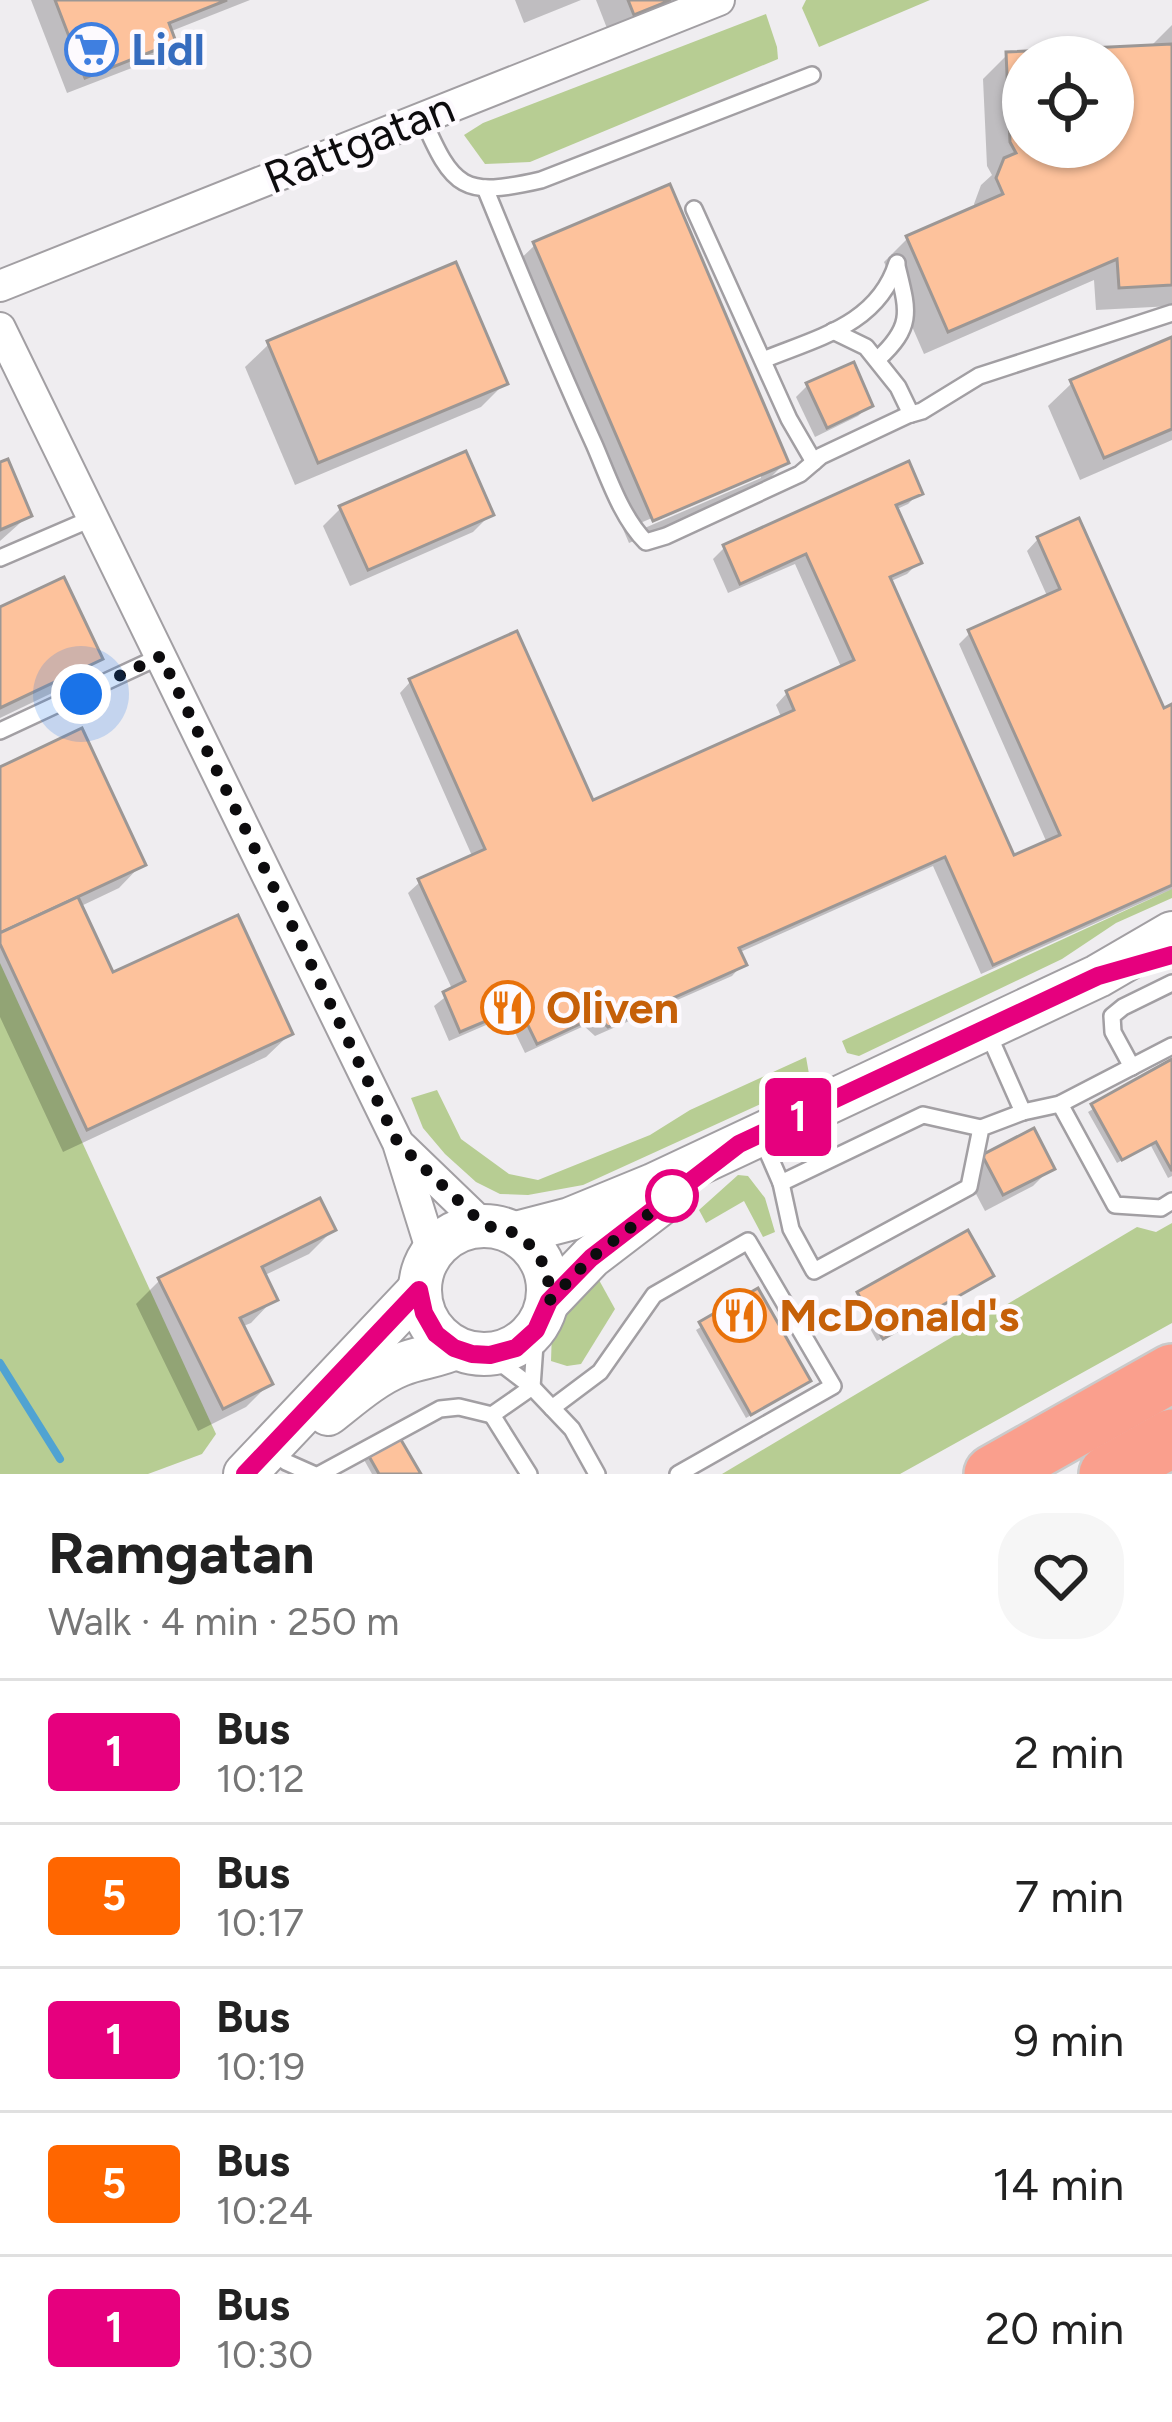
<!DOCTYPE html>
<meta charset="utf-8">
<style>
body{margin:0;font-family:Figtree,sans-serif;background:#f6f6f6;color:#222;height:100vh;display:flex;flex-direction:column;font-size:45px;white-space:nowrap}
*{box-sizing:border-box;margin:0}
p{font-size:39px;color:#767676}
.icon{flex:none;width:66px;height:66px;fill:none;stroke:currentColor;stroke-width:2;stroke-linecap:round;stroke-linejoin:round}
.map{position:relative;height:1474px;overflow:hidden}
.sheet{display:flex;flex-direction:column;background:#fff;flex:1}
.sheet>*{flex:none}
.badge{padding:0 24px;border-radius:9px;font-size:42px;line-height:78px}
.buttons{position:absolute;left:1002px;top:36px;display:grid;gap:24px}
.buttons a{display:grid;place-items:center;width:132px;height:132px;border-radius:50%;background:#fff;box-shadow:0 3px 9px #0004;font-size:60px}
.you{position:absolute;width:60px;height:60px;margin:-30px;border:9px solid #fff;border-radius:50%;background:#1a73e8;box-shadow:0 0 0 18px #1a73e833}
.map>.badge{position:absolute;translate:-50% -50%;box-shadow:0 0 0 6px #fff}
.round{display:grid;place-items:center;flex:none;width:126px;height:126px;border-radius:48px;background:#f6f6f6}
.head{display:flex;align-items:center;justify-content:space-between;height:204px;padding:0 48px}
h1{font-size:57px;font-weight:700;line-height:90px}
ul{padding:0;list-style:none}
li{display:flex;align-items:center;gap:36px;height:144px;padding:0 48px;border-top:3px solid #e0e0e0}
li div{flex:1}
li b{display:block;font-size:45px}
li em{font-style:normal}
li .badge{min-width:132px;font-weight:700;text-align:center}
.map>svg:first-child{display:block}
.green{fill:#b7cd93}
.shadow{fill:#0003;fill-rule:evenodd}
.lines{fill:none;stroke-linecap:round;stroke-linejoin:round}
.stream{stroke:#50a3d2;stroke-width:8}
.building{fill:#fdc29c;stroke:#9c9795;stroke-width:3;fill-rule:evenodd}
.lane-casing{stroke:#a29fa3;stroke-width:20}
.street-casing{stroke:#a29fa3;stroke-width:34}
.secondary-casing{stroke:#a29fa3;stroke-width:46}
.highway-casing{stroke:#cacaca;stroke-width:62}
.lane{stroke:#fff;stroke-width:15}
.street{stroke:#fff;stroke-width:30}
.secondary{stroke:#fff;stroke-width:42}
.highway{stroke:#fa9f8d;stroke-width:57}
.line-casing{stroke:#fff;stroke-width:27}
.line{stroke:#e6007e;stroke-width:18}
.walk{stroke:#0d0c0e;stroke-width:12;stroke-dasharray:0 21.6}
.stop-dot{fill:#fff;stroke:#e6007e;stroke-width:6}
.labels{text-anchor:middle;stroke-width:9;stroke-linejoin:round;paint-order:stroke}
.shop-label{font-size:45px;font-weight:bold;fill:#366cbe;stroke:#fdfafe;text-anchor:start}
.street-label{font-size:45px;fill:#0d0c0e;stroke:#fdfafe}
.food-label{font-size:45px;font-weight:bold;fill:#c56008;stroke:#fdfafe;text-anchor:start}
</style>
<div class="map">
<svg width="1172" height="1474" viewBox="0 0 1172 1474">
<rect width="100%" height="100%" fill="#efedf0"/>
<g class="green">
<polygon points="806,0 930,0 819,47 802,8"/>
<polygon points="766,14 777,47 778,59 530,162 485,164 464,135 483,123"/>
<polygon points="1172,889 1172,898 1116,923 1062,959 859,1056 847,1053 842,1041"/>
<polygon points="0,963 216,1434 202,1454 148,1474 0,1474"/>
<polygon points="806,1057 809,1074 800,1086 583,1185 528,1195 500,1194 476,1182 445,1154 423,1128 411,1098 437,1090 461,1139 509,1174 538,1180 650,1135 690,1110"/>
<polygon points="738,1175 748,1176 765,1198 775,1232 763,1237 744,1201 706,1223 699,1210"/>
<polygon points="1172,1223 1172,1323 900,1474 722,1474 1137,1227 1156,1232"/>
<polygon points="588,1279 599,1280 615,1309 581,1364 567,1366 551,1361 552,1331"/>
</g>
<g class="shadow">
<polygon points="31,0 250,0 169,32 173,41 155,59 67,93"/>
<polygon points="515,0 581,0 524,23"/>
<polygon points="596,0 700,0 610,36"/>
<path d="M1172,25v281l-76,4 -2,-30 -170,74 -40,-92 24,-24 68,-29 -2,-5 7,-19 11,-10 -5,-9 -4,-87 24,-24 142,-7zM1023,57h90v90h-90z"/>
<path d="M535,245l251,217 -24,24 -133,57 -118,-275zM761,471v7l-121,52 -2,-6z"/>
<polygon points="1172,340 1172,440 1080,480 1048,406 1072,383"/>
<polygon points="269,344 505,383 481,407 295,485 245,367"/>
<polygon points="808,385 870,405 858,416 815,437 796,397"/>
<polygon points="0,466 29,515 0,541"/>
<polygon points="919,493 908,504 895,510 918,563 907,574 889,582 1013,859 1047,843 959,644 970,633 1048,598 1027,551 1038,539 1162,712 1172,707 1172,889 981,974 933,866 738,953 743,964 732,976 595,1036 584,1026 525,1053 507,1016 449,1041 434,1006 453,991 408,893 420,882 473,858 400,693 411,681 592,804 782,719 776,705 787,693 842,669 795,564 728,593 713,559 725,547"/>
<polygon points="341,508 491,514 473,532 350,586 323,526"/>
<polygon points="0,611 99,659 75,682 0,718"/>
<polygon points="0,770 142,864 119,888 79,907 112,976 290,1034 266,1057 63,1152 0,1017"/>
<polygon points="1172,1062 1172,1176 1168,1178 1150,1144 1117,1163 1088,1112"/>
<polygon points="984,1157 1051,1168 1033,1186 985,1211 966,1175"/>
<polygon points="333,1230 309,1254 263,1276 274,1299 251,1323 241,1327 269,1384 246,1407 198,1431 136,1304 160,1280"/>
<polygon points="986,1281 877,1341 854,1300 858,1295"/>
<polygon points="757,1293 802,1386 746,1418 696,1330"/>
<polygon points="396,1437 417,1474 372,1474 363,1458"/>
</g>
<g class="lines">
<polyline class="stream" points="0,1363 60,1459"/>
</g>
<g class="building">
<polygon points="55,0 227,0 169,23 176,42 85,78"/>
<polygon points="628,0 671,0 634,15"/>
<path d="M1172,44v241l-53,3 -2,-29 -169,73 -42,-96 97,-42 -7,-16 8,-20 12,-5 -6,-11 -4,-90zM1023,57h90v90h-90z"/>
<polygon points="670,184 789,463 653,521 533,242"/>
<polygon points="456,262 508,384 318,463 267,341"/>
<polygon points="1172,337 1172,429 1104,458 1070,380"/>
<polygon points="854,362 873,406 827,428 806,383"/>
<polygon points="466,451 494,515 368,570 339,506"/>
<polygon points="8,459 32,516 0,530 0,462"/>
<polygon points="909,461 923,494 896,505 922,563 890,577 1014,855 1060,835 968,630 1060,589 1037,537 1079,518 1164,708 1172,704 1172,885 993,965 945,857 739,948 747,965 608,1027 597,1016 537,1044 519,1007 460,1032 443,992 465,981 418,879 485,849 409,679 517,631 593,800 794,710 786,691 854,660 806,554 740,584 723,545"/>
<polygon points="64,577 103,659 0,708 0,607"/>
<polygon points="82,728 146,865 0,933 0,767"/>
<polygon points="78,897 113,972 238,915 293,1034 87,1130 0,944 0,933"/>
<polygon points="1172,1059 1172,1171 1156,1142 1122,1160 1091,1104"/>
<polygon points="1034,1128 1055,1169 1003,1195 982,1155"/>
<polygon points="320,1198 336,1230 262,1267 278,1300 240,1318 273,1384 223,1409 158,1278"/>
<polygon points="968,1230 994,1276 883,1339 857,1292"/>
<polygon points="758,1288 811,1381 751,1415 699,1322"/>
<polygon points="397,1433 421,1474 379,1474 366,1451"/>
</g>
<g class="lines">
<defs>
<g id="lane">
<path d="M422,117c31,72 41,81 119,63l271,-105"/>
<path d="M485,188c35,86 71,172 109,256 14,32 27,73 52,98l20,-6 134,-62 21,-18 87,-41 14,-4 57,-35 193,-63"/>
<polyline points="694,209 789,419 814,462"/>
<polyline points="833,331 866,347 898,387 911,414"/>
<path d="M878,359c36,-33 30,-48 19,-93"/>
<path d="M763,360c53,-22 115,-35 134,-97"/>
<polyline points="0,558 93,518"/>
<polyline points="0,731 161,656"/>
<polyline points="988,1033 1023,1112"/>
<polyline points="1132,1067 1113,1032 1112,1016 1123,1007 1172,983"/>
<polyline points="1060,1104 1115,1205 1161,1208 1172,1201"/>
<polyline points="761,1137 781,1183 923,1115 981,1128"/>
<polyline points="781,1183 791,1229 814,1271 969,1187 981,1128 1023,1112 1060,1104 1172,1046"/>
<polyline points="490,1355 532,1387 552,1408 600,1372 654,1295 748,1241 833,1386 678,1474"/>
<polyline points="552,1408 572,1429 597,1474"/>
<polyline points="492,1415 529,1474"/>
<polyline points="286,1462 313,1474"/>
<polyline points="320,1474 440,1409 459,1407 492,1415 532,1387 536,1330"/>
</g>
<g id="street">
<polyline points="0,286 719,0"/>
<polyline points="0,328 398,1143 432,1252"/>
<polyline points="402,1147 483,1225"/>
</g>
<g id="secondary">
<circle cx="484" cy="1290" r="64"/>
<polyline points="516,1233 570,1219 653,1185 1098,976 1172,933"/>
<polyline points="549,1301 591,1257 676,1192"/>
<path d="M328,1414c23,-18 45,-38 72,-49 18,-8 37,-8 55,-17"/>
<polyline points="245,1474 419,1290"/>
</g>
<g id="highway">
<polyline points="993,1474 1172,1373"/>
<polyline points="1108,1474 1172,1438"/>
</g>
</defs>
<use href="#lane" class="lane-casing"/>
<use href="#street" class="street-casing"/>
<use href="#secondary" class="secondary-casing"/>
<use href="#highway" class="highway-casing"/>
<use href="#lane" class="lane"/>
<use href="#street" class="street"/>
<use href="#secondary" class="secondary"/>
<use href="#highway" class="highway"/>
</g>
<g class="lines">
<defs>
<polyline id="line" points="245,1474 419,1290 424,1313 436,1334 454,1348 472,1354 490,1355 516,1348 536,1330 549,1301 591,1258 739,1144 1098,976 1172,955"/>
</defs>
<use href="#line" class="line-casing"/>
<use href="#line" class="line"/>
<polyline class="walk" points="81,694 161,656 398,1143 484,1225 516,1233 536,1250 548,1274 549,1301 591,1258 680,1190 672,1196"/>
</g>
<defs>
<symbol id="supermarket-ring" viewBox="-11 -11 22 22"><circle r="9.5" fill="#fdfafe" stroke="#3f7fe0" stroke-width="1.5"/><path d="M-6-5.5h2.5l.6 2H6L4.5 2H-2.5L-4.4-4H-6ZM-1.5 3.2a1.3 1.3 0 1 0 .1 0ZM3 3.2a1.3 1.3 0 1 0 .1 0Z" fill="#3f7fe0"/></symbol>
<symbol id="restaurant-ring" viewBox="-11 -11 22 22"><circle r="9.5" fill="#fdfafe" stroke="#e8710a" stroke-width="1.5"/><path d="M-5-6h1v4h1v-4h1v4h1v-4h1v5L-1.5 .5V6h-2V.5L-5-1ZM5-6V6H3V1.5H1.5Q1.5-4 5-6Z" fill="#e8710a"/></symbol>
</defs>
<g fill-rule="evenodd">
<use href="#supermarket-ring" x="62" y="20" width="59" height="59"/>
<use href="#restaurant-ring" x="478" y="978" width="59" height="59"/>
<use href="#restaurant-ring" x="710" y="1286" width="59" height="59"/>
</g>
<circle class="stop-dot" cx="672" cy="1196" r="24"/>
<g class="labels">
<g class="shop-label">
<text x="131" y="65">Lidl</text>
</g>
<g class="street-label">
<text transform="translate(359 142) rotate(-22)" y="16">Rattgatan</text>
</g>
<g class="food-label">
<text x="546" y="1023">Oliven</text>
<text x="779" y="1331">McDonald's</text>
</g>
</g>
</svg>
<div class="buttons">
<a><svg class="icon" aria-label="locate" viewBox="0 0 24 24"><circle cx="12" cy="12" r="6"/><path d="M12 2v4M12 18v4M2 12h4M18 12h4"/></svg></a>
</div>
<div class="you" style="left:81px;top:694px"></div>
<b class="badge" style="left:798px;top:1117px;background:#e6007e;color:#fff">1</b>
</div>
<section class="sheet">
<div class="head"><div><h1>Ramgatan</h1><p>Walk · 4 min · 250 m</p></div><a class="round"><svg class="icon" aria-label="heart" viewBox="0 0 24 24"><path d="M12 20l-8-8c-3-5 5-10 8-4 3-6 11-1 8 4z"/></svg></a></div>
<ul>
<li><span class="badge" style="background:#e6007e;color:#fff">1</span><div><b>Bus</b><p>10:12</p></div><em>2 min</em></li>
<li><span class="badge" style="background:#f60;color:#fff">5</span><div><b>Bus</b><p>10:17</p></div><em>7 min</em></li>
<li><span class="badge" style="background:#e6007e;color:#fff">1</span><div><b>Bus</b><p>10:19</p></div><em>9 min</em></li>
<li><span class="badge" style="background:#f60;color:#fff">5</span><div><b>Bus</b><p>10:24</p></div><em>14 min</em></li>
<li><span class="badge" style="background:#e6007e;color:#fff">1</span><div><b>Bus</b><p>10:30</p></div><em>20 min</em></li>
</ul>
</section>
